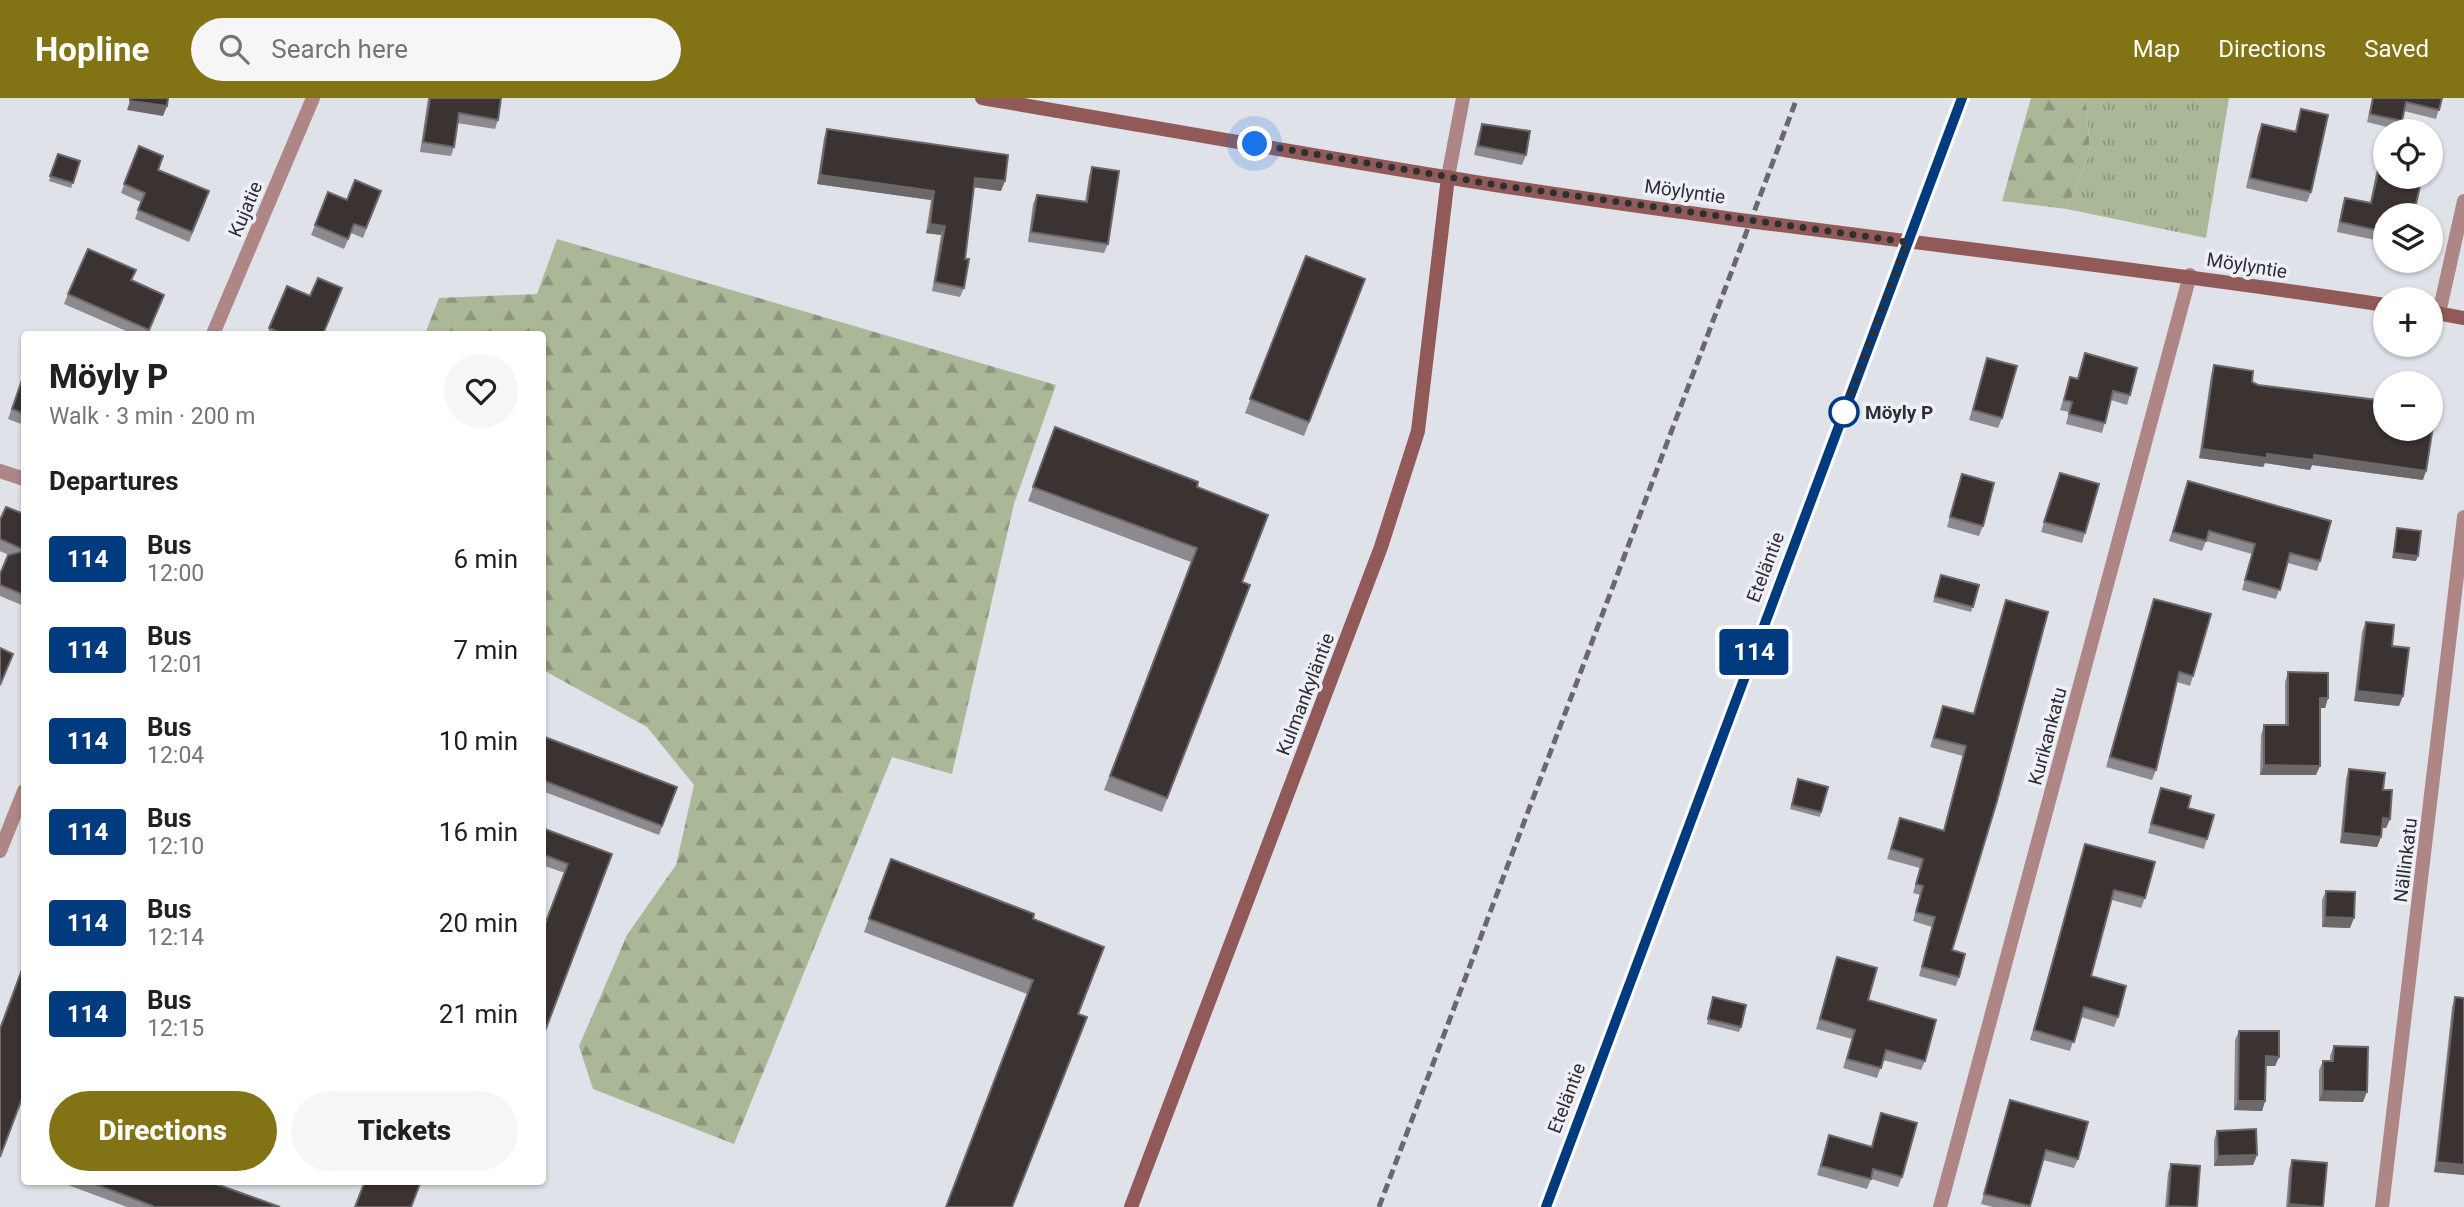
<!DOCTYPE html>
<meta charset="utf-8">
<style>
body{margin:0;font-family:Roboto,sans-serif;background:#f6f6f6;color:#202124;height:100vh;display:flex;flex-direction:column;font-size:26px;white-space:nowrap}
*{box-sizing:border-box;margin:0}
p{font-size:23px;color:#757577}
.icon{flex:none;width:38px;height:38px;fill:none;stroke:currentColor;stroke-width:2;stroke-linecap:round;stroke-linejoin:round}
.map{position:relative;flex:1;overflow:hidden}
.side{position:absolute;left:21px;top:233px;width:525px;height:854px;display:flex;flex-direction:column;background:#fff;border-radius:7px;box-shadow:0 2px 5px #0004}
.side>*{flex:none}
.badge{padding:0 14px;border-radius:5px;font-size:24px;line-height:46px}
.controls{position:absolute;left:2373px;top:21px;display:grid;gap:14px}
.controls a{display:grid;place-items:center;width:70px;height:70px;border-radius:50%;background:#fff;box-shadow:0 2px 5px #0004;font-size:35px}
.you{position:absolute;width:35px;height:35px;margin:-18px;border:5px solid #fff;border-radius:50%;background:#1a73e8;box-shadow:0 0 0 10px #1a73e833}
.map>.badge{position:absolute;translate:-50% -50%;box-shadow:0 0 0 4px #fff}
h2{padding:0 28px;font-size:26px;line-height:63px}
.round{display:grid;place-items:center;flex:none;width:74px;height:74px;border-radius:37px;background:#f6f6f6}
.headline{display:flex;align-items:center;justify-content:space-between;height:119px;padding:0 28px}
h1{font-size:33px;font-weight:800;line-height:52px}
.cta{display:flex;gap:14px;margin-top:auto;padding:14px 28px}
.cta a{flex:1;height:80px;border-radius:42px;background:#827315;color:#fff;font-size:28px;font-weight:800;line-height:80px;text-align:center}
.cta a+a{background:#f6f6f6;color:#202124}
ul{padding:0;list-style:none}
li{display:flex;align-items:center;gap:21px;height:91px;padding:0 28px}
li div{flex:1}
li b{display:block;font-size:26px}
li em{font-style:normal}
li .badge{min-width:77px;font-weight:700;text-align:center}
header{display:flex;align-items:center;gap:42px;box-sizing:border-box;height:98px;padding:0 35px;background:#827315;color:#fff}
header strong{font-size:33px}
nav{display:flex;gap:38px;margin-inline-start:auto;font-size:24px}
.search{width:490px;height:63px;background:#f6f6f6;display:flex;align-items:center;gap:18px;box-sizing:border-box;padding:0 24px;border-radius:38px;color:#757577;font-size:26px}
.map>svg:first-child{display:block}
.grass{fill:url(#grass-tufts)}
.forest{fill:url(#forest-firs)}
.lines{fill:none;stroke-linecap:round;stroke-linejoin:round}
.street{stroke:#ad8685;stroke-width:14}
.secondary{stroke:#915958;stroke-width:14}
.rail{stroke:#67696c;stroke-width:5;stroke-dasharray:10 5;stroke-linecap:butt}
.wall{fill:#8c8a8e}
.shaded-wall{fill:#6c6869}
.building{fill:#3a3332;stroke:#6c6869;stroke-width:2}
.line-casing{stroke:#fff;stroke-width:16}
.line{stroke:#003b80;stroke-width:10}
.walk{stroke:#2e2f31;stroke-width:7;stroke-dasharray:0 12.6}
.stop-dot{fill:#fff;stroke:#003b80;stroke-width:3.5}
.labels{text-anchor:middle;stroke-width:7;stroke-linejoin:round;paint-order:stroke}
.street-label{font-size:19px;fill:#2e2f31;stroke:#edf0f6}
.stop-label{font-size:19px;font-weight:bold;fill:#2e2f31;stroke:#edf0f6;text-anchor:start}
</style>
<header>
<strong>Hopline</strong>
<div class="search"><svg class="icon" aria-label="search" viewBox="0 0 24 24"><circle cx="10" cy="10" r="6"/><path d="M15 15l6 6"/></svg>Search here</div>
<nav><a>Map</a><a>Directions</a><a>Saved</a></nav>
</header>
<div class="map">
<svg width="2464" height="1109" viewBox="0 0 2464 1109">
<defs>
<pattern id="grass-tufts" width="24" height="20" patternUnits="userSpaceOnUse" patternTransform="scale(1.75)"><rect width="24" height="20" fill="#abb898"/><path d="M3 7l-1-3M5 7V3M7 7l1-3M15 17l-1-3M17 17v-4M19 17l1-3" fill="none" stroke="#8c967d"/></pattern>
<pattern id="forest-firs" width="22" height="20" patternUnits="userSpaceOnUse" patternTransform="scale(1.75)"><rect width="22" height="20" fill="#abb898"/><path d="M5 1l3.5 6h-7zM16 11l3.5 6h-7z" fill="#8c967d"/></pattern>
</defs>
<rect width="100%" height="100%" fill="#dfe2e9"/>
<polygon class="grass" points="2086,0 2229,0 2206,140 2067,111 2090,55"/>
<g class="forest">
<polygon points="2031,0 2086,0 2090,55 2067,111 2002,103"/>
<polygon points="557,141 1056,287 1014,406 952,676 892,659 734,1046 593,991 579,948 627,837 676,767 694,687 647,629 543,572 542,236 425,236 439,200 537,196"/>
</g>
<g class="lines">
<g class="street">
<polyline points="1448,79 1463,0"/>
<polyline points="2439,215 2464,103"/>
<polyline points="213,236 313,0"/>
<polyline points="0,373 24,381"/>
<polyline points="0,753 24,693"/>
<polyline points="1940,1109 2190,177"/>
<polyline points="2382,1109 2464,419"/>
</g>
<g class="secondary">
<path d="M982,0c171,29 342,60 513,87 296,46 594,75 890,120"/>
<polyline points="2431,214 2464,220"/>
<polyline points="1131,1109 1381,449 1418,333 1448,79"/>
<polyline points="1546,1109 1962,0"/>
</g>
<polyline class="rail" points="1379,1109 1797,0"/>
</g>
<g class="wall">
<polygon points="428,0 501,0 498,22 495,31 457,25 454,49 451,58 420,54"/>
<polygon points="2372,0 2442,0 2436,21 2404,13 2399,32 2367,24"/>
<polygon points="2301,11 2311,94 2307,104 2246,90 2258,36 2262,26 2295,34"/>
<polygon points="1482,26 1526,57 1522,67 1474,57 1479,35"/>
<polygon points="827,31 1001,93 974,89 965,161 964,190 960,199 932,193 941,137 926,135 931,102 817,86 824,40"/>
<polygon points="139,48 158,72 206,103 189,144 135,121 141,104 121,95"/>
<polygon points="58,56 80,63 71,90 49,83"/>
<polygon points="2380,66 2385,117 2385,144 2337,134 2342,109 2345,100 2370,105 2376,75"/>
<polygon points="1092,69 1108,146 1104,155 1028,144 1033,106 1037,97 1085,104 1089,78"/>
<polygon points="381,93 363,140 351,135 344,151 311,137 315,127"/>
<polygon points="1306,158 1365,181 1304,338 1245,315"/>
<polygon points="132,182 164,197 148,236 133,236 64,206 68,196"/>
<polygon points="287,188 323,236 267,236"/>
<polygon points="2085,255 2130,297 2127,307 2111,302 2102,335 2066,326 2069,314 2060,312 2070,279 2077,281"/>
<polygon points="1987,260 2002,320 1998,330 1969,322"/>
<polygon points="2214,267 2252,284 2423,382 2312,367 2310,372 2265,365 2263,369 2199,360 2211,277"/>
<polygon points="24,276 24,327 8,321"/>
<polygon points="1055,329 1197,389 1242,484 1250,487 1162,714 1104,692 1191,464 1028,403"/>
<polygon points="2060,375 2085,435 2082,445 2041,434"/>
<polygon points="1962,376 1983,428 1979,438 1947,429"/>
<polygon points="2188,383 2320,463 2317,473 2288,465 2276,501 2242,492 2252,456 2206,443 2202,453 2169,443"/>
<polygon points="24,416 24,508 0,498 0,476 9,457 0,453 0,422"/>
<polygon points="2397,430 2416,463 2392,460 2396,435"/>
<polygon points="1941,477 1979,487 1971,514 1933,504"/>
<polygon points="2154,501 2193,578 2190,588 2177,584 2156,672 2152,682 2106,669"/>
<polygon points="2006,502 1952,852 1959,879 1956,888 1919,878 1932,829 1913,823 1920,797 1913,795 1920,770 1887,761 1900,720 1943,733 1963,658 1930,649 1943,608 1973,616"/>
<polygon points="2366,524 2392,548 2399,608 2354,603 2362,534"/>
<polygon points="2288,574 2328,600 2325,610 2320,610 2316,677 2260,677 2261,637 2264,627 2285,627 2285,584"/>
<polygon points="542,638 677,689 659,737 542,693"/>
<polygon points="2349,671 2383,692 2390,721 2386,730 2382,730 2381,739 2377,749 2340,745 2346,681"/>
<polygon points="1797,686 1821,714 1820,719 1790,711"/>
<polygon points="2161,690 2188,710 2207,741 2204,751 2148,735"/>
<polygon points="542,730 612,756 565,775 542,767"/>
<polygon points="2085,746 2145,800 2141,810 2112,802 2091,878 2118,919 2114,929 2081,919 2070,953 2030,942"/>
<polygon points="891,761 1033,821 1104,849 1027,896 864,834"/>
<polygon points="2326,793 2350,830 2322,829 2322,802"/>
<polygon points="1837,859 1868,902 1925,963 1921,972 1883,962 1877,980 1843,970 1852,941 1816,931"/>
<polygon points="24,866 24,1006 21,1005"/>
<polygon points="1713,899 1741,929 1739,934 1707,926"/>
<polygon points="2455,899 2464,900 2464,1077 2434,1074 2452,909"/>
<polygon points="2239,933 2279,959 2275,968 2266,968 2265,1003 2262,1013 2234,1012 2235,942"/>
<polygon points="2334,948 2363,1004 2319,1003 2319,972 2323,963 2330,963 2330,958"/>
<polygon points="2010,1002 2078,1061 2074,1070 2043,1062 2030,1109 1993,1109 1981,1106"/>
<polygon points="1881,1015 1902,1079 1898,1089 1871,1081 1867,1091 1817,1077 1829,1037 1871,1049"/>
<polygon points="2217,1033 2257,1057 2253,1067 2214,1068 2214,1042"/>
<polygon points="2292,1062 2323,1109 2286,1109 2289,1072"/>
<polygon points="2171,1066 2197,1109 2165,1109 2168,1075"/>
<polygon points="60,1083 208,1083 280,1109 127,1109 60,1084"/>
</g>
<g class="shaded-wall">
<polygon points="130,3 167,8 163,18 127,12"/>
<polygon points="820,77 934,93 931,102 817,86"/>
<polygon points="975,80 1005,83 1001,93 972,89"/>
<polygon points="930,126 945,128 941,137 926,135"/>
<polygon points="2202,351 2267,356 2314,357 2426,373 2423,382 2312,367 2310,372 2265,365 2263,369 2199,360"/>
<polygon points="2394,455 2418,458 2416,463 2392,460"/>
<polygon points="2357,593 2403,598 2399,608 2354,603"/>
<polygon points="2320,600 2328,600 2325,610 2317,610"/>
<polygon points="2264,667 2320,668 2316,677 2260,677"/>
<polygon points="2383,720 2390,721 2386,730 2379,729"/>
<polygon points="2343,735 2381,739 2377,749 2340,745"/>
<polygon points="2325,819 2354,820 2350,830 2322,829"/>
<polygon points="2266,958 2279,959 2275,968 2262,968"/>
<polygon points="2323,993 2367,994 2363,1004 2319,1003"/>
<polygon points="2238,1003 2265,1003 2262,1013 2234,1012"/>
<polygon points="2257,1057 2253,1067 2214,1068 2218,1058"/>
<polygon points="2437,1064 2464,1067 2464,1077 2434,1074"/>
<polygon points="2289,1106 2323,1109 2287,1109"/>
</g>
<g class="building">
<polygon points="130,0 168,0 167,8 130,3"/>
<polygon points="430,0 501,0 498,22 459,15 454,49 423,44"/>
<polygon points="2373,0 2442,0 2439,12 2406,4 2402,23 2370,16"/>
<polygon points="2301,11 2328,17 2311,94 2250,80 2262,26 2296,34"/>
<polygon points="1482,26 1530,33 1526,57 1478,48"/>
<polygon points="827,31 1008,57 1005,83 975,80 965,161 969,161 964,190 935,184 945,128 930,126 934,93 820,77"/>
<polygon points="139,48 163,58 158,72 209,93 192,134 138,112 145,95 124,86"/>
<polygon points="58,56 80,63 73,85 50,78"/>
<polygon points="2380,66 2385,67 2385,79 2422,79 2414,115 2424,117 2385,117 2385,134 2340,124 2345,100 2371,105"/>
<polygon points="1092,69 1119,73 1108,146 1031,134 1037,97 1087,104"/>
<polygon points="355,82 381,93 366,130 354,126 348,141 315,127 328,94 347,102"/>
<polygon points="88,151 136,172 131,182 164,197 149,232 68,196"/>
<polygon points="1306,158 1365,181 1309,324 1250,301"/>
<polygon points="318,180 342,190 323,236 283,236 269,230 287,188 310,198"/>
<polygon points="2085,255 2137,270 2130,297 2113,293 2105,325 2069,316 2072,304 2064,302 2070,279 2078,281"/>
<polygon points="1987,260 2017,268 2002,320 1973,312"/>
<polygon points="2214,267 2253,273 2252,284 2258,287 2385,303 2385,331 2431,331 2431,322 2434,322 2426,373 2314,357 2314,362 2267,356 2267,360 2202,351"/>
<polygon points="24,276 24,316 12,311"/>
<polygon points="1055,329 1198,384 1197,389 1268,417 1242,484 1250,487 1167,700 1110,678 1197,450 1033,389"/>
<polygon points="2060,375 2099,386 2085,435 2044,424"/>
<polygon points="1962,376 1994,385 1983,428 1950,419"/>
<polygon points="2188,383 2331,423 2320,463 2290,455 2280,492 2245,482 2255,446 2209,433 2206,443 2173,434"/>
<polygon points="6,409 24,416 24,452 0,441 0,422"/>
<polygon points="2397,430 2421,433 2418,458 2394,455"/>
<polygon points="24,453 24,497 0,487 0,476 8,457"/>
<polygon points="1941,477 1979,487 1973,509 1935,499"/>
<polygon points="2154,501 2211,516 2193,578 2179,574 2156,672 2110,659"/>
<polygon points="2006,502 2048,514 1997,703 1952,852 1965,856 1959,879 1922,869 1935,819 1916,814 1923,788 1916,786 1923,761 1891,751 1900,720 1944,733 1966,648 1934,640 1943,608 1974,616"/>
<polygon points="2366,524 2394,527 2392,548 2409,550 2403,598 2357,593"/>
<polygon points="0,550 13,556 0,587"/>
<polygon points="2288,574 2328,575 2328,600 2320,600 2320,668 2264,667 2264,627 2288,627"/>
<polygon points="542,638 677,689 662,728 542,682"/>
<polygon points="2349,671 2385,675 2383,692 2392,692 2390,721 2383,720 2381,739 2343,735"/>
<polygon points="1798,681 1828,689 1821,714 1792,707"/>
<polygon points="2161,690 2191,698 2188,710 2214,717 2207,741 2151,726"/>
<polygon points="542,730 612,756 542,941 542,834 568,766 542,756"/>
<polygon points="2085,746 2155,764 2145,800 2114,792 2091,878 2126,888 2118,919 2084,909 2074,944 2034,932"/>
<polygon points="891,761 1034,816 1033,821 1104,849 1078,916 1087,919 1012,1109 946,1109 1033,882 869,821"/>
<polygon points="2326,793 2355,794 2354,820 2325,819"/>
<polygon points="1837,859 1877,870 1868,902 1936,922 1925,963 1886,952 1881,970 1847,961 1855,932 1820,921"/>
<polygon points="24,866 24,995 0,1059 0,931"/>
<polygon points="1713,899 1746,907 1741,929 1708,921"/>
<polygon points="2455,899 2464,900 2464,1067 2437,1064"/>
<polygon points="2239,933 2279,933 2279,959 2266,958 2265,1003 2238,1003"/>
<polygon points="2334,948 2368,949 2367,994 2323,993 2323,963 2333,963"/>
<polygon points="2010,1002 2088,1024 2078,1061 2046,1052 2030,1108 1984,1096"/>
<polygon points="1881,1015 1917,1025 1902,1079 1873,1071 1871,1081 1821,1068 1829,1037 1872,1049"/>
<polygon points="2256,1031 2257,1057 2218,1058 2217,1033"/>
<polygon points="2292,1062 2327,1065 2323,1109 2289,1106"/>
<polygon points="2171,1066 2200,1068 2197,1109 2168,1108"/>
<polygon points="87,1083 208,1083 280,1109 153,1109 153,1108"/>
<polygon points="365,1083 421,1083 411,1109 355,1109"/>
</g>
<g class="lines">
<defs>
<polyline id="line" points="1546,1109 1962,0"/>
</defs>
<use href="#line" class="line-casing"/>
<use href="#line" class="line"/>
<polyline class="walk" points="1255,46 1497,87 1907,144 1839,327 1844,314"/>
</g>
<circle class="stop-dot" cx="1844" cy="314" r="14"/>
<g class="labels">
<g class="street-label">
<text transform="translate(1685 93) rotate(8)" y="7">Möylyntie</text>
<text transform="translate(245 111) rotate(-67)" y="7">Kujatie</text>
<text transform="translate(2247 167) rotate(9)" y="7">Möylyntie</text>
<text transform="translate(1765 469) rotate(-69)" y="7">Eteläntie</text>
<text transform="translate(1305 596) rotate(-69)" y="7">Kulmankyläntie</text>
<text transform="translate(2047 638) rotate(-75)" y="7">Kurikankatu</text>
<text transform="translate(2405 762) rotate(-83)" y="7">Nällinkatu</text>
<text transform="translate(1566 1000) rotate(-69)" y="7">Eteläntie</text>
</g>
<g class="stop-label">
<text x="1865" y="321">Möyly P</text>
</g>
</g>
</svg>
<div class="controls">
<a><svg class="icon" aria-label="locate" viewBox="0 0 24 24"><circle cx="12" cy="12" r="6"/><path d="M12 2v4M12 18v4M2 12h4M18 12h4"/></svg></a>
<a><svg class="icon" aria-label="layers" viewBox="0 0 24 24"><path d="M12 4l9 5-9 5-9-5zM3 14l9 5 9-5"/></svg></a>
<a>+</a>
<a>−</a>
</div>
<div class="you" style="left:1255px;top:46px"></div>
<b class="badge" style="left:1754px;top:554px;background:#003b80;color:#fff">114</b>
<section class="side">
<div class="headline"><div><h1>Möyly P</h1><p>Walk · 3 min · 200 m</p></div><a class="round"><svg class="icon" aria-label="heart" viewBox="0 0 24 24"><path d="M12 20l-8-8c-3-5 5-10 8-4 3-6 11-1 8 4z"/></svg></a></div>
<h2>Departures</h2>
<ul>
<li><span class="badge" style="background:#003b80;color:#fff">114</span><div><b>Bus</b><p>12:00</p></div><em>6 min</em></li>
<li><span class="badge" style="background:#003b80;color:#fff">114</span><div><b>Bus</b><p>12:01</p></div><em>7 min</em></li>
<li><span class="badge" style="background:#003b80;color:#fff">114</span><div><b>Bus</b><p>12:04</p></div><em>10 min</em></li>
<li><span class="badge" style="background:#003b80;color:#fff">114</span><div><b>Bus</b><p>12:10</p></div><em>16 min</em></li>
<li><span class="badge" style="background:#003b80;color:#fff">114</span><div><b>Bus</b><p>12:14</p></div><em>20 min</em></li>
<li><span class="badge" style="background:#003b80;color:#fff">114</span><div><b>Bus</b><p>12:15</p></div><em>21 min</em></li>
</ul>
<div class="cta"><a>Directions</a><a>Tickets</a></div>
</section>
</div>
